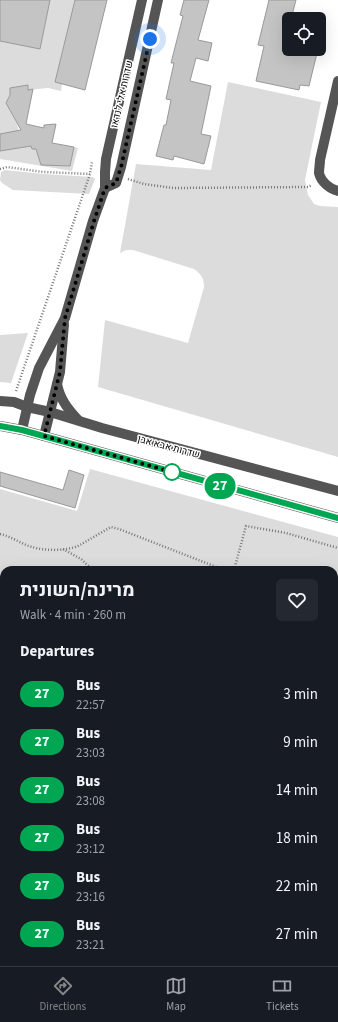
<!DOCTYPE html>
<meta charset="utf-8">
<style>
body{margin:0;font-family:"Source Sans 3",Heebo,sans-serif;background:#242831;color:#f1f3f6;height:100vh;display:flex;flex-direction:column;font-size:15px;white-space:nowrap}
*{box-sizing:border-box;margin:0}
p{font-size:13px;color:#9ea1a6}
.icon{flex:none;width:22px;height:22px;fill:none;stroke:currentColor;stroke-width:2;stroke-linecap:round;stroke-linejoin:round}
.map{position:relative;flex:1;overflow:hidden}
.side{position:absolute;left:0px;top:566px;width:338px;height:400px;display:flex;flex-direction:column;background:#171b24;border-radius:12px 12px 0 0;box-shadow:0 4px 16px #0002}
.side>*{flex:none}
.badge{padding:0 8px;border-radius:13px;font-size:14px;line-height:26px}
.buttons{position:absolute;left:282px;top:12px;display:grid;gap:8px}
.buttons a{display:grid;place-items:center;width:44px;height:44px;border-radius:6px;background:#171b24;box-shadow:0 4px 16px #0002;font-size:20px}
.you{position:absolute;width:20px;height:20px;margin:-10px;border:3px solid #fff;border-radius:50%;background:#1a73e8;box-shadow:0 0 0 6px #1a73e833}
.map>.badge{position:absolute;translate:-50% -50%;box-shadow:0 0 0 2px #fff}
h2{padding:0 20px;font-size:15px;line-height:36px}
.round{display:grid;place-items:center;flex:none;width:42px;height:42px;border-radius:6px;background:#242831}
.head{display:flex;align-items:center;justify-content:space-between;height:68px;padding:0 20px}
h1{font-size:19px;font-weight:700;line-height:30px}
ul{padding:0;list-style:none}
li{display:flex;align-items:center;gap:12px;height:48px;padding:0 20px}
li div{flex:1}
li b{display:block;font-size:15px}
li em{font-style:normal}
li .badge{min-width:44px;font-weight:700;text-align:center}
.menu{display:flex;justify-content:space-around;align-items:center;height:56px;border-top:1px solid #363941;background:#171b24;font-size:11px;color:#9ea1a6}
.menu a{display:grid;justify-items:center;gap:2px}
.menu .selected{color:#858687}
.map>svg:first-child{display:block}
.green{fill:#dcdcdc;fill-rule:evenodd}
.building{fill:#c4c4c4;stroke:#999}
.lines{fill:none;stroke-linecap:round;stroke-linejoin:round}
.path{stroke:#777;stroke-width:2.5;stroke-dasharray:1 2;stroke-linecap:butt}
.minor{stroke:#555;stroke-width:10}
.line-casing{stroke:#fff;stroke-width:9}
.line{stroke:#00a651;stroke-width:6}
.walk{stroke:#000;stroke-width:4;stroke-dasharray:0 7.2}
.stop-dot{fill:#fff;stroke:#00a651;stroke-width:2}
.labels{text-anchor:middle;stroke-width:3;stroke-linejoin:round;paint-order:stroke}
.street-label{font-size:10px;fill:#000;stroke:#fff}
</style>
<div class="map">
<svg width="338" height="966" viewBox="0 0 338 966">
<rect width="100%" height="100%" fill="#fff"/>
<g class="green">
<polygon points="50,0 75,0 55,82 62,84 61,91 48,88 28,90 28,86 10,88 10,95 6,103 17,124 19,131 0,134 0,41 40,49"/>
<path d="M228,82l93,20 -16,78 3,15 6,9 6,2 18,1v250l-240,-70 7,-67 83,23 16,-56c0,-9 -3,-13 -10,-18l-61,-19h-7l-6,3 16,-89 75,6z"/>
<polygon points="31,146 32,149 36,149 41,165 69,166 74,147 78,148 72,171 0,159 0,151"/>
<polygon points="5,170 43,174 93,177 95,179 89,194 13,190 2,183 0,180 1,172"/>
<polygon points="28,333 11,383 0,382 0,335"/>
<path d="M90,469l248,68v429h-338v-477l77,22zM4,570h330v392h-330z"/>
</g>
<g class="building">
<polygon points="0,0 50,0 40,49 0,41"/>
<polygon points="75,0 107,0 85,90 55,82"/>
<polygon points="184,0 209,0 198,40 212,43 208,61 196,58 190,81 211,86 201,134 211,136 204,164 174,156 173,160 156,156 164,125 166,125 171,100 166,99 174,63 171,63 183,16 180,15"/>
<polygon points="269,0 296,0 291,19 289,19 289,49 318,49 309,86 300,85 299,90 256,81 264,46 258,45"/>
<polygon points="28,85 28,90 33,89 26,124 44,128 44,125 56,124 52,143 74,147 70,166 41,165 36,149 32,149 31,146 0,151 0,134 21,130 6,103 10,95 10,88"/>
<polygon points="69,470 84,475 75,508 0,486 0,472 63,490"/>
</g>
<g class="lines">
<g class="path">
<polyline points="0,169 7,167 43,172 90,174"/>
<polyline points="128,179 144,184 173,188 308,187 312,185"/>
<polyline points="16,391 90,174 92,162"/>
<path d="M0,534c11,2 21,10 32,13 12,4 34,4 46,-1 11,-6 22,-13 33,-19l8,2 105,41"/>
<polyline points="63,549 81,559 93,570"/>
<polyline points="234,570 246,526 286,533 338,548"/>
<polyline points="334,586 338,584"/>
<polyline points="0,592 4,595"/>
<polyline points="0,684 4,679"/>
<polyline points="334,738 338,742"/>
<polyline points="0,771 4,772"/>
<polyline points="0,837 4,837"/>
<polyline points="334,878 338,880"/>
<polyline points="334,922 338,912"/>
<polyline points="42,966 44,962"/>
<polyline points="299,966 302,962"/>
</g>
<g class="minor">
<path d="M338,81l-18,79c0,4 -1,9 -1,13 2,9 11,16 19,18"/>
<polyline points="105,188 116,183 121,167 158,0"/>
<path d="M57,384c3,15 10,24 21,36"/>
<polyline points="0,401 14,402 27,407 50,412 102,428 338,491"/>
<polyline points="0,426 22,430 338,518"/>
<polyline points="22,430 30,395 39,368 65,318 93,221 105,188 105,172 106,159 142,0"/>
<polyline points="44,436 60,372 64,324"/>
</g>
</g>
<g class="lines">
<defs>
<polyline id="line" points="0,426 22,430 338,518"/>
</defs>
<use href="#line" class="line-casing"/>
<use href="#line" class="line"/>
<polyline class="walk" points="150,39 121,167 116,183 105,188 94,221 65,318 60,372 44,436 179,474 172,472"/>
</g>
<circle class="stop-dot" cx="172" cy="472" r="8"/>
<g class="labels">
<g class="street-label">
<text transform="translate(121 94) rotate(-77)" y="4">שדרות אלי לנדאו</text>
<text transform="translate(169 446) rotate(15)" y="4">שדרות אבא אבן</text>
</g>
</g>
</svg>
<div class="buttons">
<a><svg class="icon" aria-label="locate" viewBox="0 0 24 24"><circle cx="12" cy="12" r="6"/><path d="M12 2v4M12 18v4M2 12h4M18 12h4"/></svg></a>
</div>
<div class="you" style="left:150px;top:39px"></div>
<b class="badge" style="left:220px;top:486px;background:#00a651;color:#fff">27</b>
<section class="side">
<div class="head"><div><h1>מרינה/השונית</h1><p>Walk · 4 min · 260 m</p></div><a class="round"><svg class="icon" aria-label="heart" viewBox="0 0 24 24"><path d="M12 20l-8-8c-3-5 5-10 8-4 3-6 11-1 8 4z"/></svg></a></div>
<h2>Departures</h2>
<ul>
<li><span class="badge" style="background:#00a651;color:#fff">27</span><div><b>Bus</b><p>22:57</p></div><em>3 min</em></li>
<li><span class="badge" style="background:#00a651;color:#fff">27</span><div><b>Bus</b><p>23:03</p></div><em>9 min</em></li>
<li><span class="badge" style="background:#00a651;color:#fff">27</span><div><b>Bus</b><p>23:08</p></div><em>14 min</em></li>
<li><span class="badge" style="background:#00a651;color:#fff">27</span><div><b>Bus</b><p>23:12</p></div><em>18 min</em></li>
<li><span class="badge" style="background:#00a651;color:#fff">27</span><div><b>Bus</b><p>23:16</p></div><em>22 min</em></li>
<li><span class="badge" style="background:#00a651;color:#fff">27</span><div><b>Bus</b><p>23:21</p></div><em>27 min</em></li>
</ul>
</section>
</div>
<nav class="menu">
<a class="selected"><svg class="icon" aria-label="directions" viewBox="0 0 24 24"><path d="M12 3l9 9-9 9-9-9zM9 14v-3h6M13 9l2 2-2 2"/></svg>Directions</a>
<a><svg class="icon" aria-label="map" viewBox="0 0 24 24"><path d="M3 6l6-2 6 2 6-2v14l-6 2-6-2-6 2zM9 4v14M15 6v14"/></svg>Map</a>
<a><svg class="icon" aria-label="tickets" viewBox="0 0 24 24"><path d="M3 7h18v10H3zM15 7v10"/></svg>Tickets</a>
</nav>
